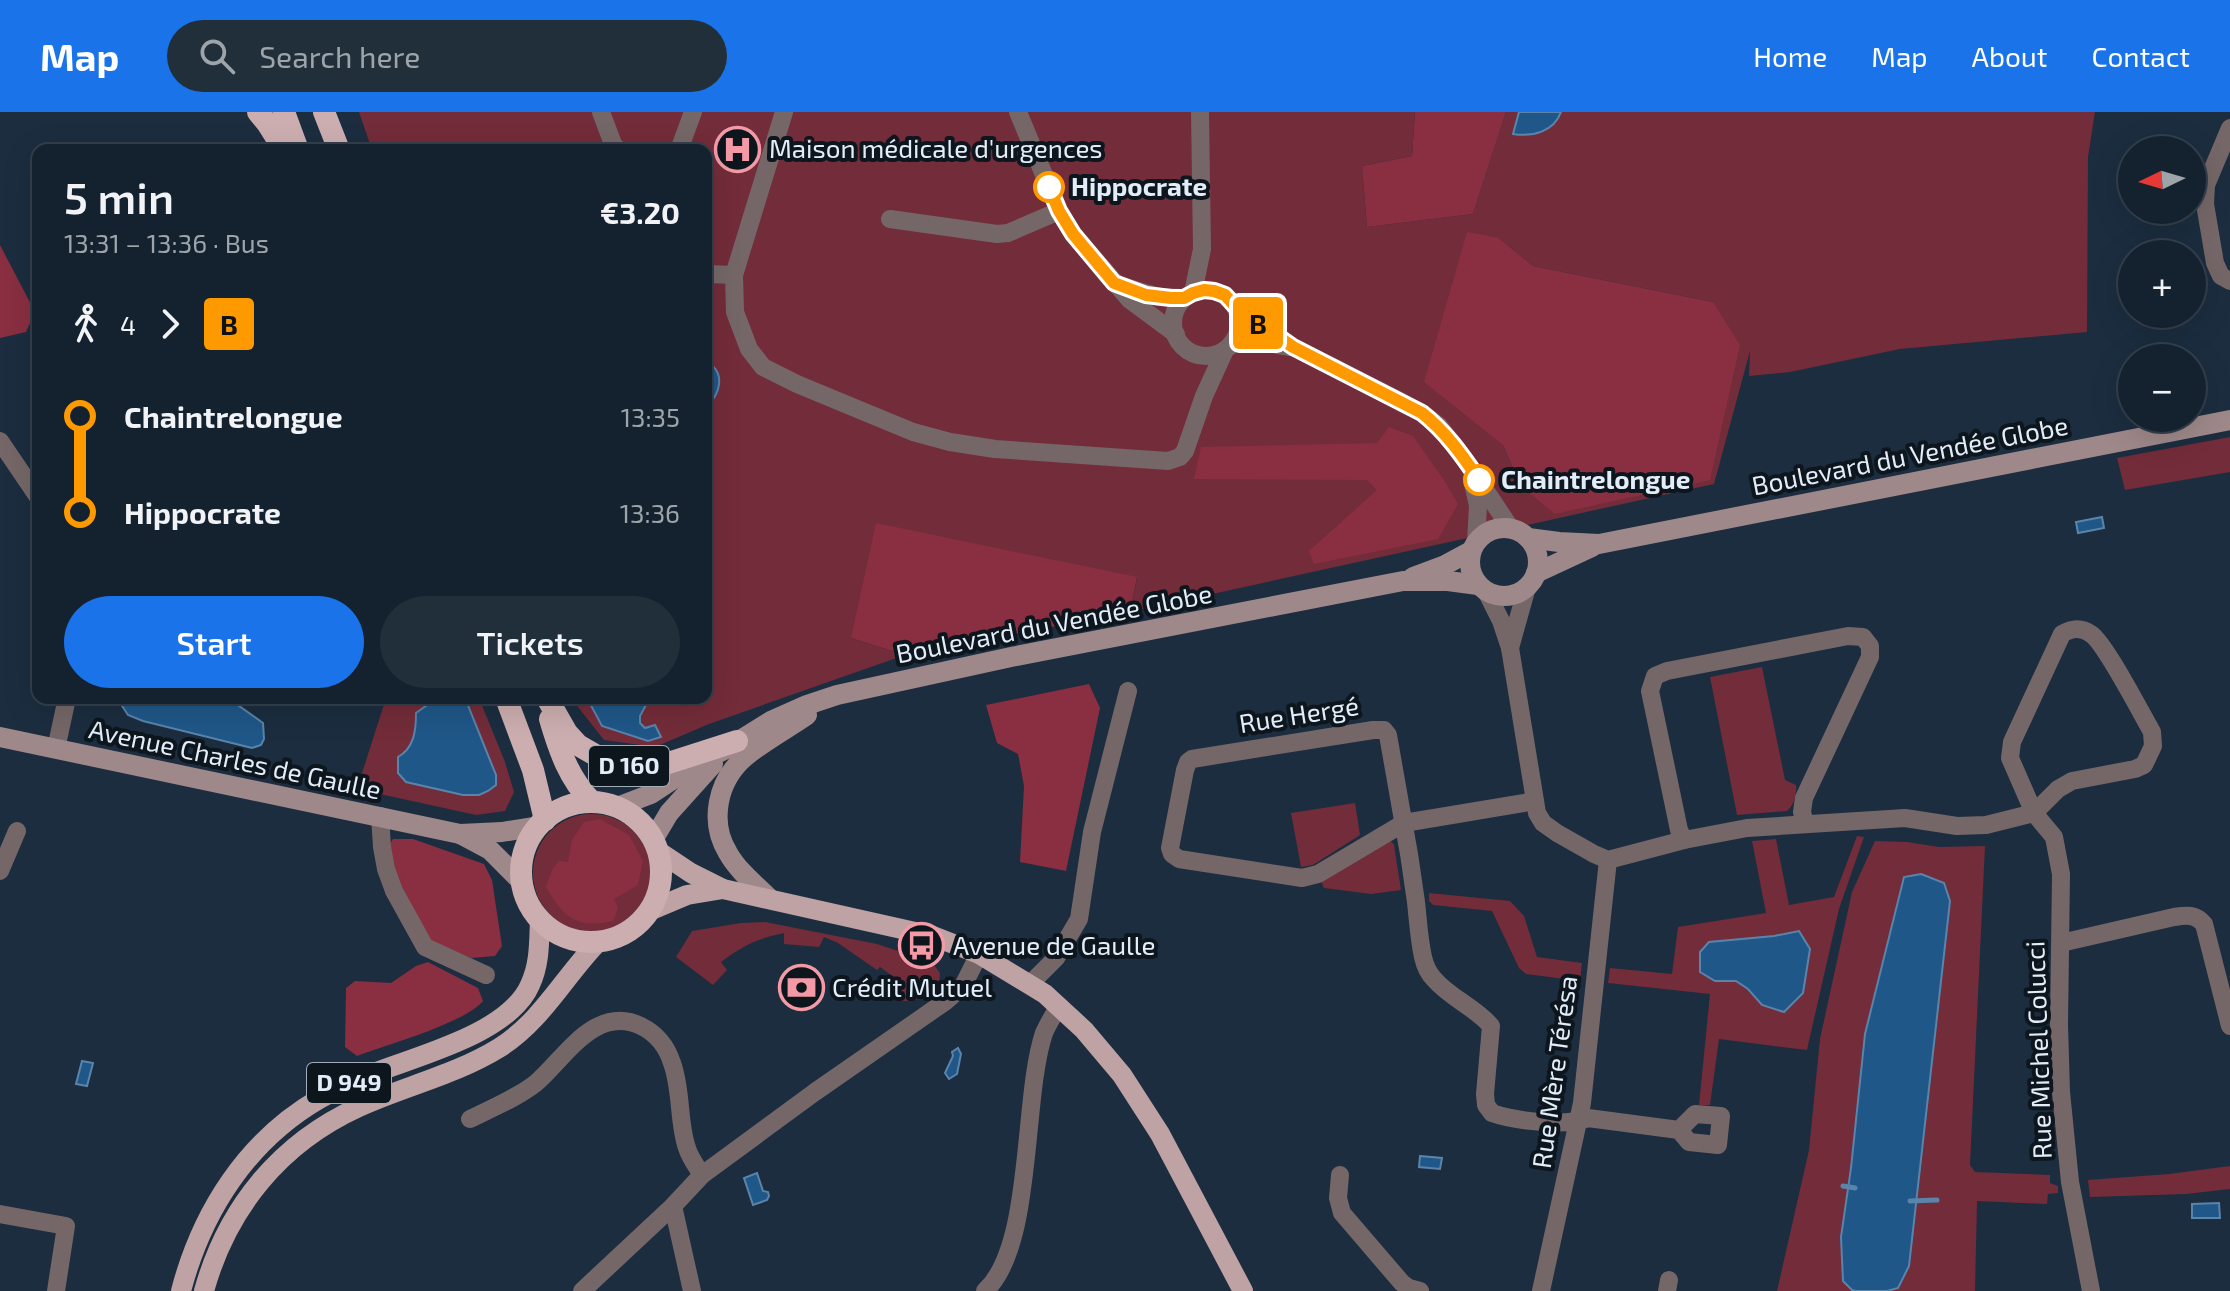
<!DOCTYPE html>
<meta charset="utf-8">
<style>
body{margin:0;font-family:"Exo 2",sans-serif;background:#212f3b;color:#f1f3f6;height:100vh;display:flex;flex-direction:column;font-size:30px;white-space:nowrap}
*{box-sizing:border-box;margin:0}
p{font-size:26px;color:#9da4aa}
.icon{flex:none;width:44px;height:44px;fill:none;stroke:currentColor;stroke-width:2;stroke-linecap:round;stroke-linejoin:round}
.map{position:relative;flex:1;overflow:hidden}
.drawer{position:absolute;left:32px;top:32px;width:680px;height:560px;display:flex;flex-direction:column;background:#14222f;border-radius:16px;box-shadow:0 8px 32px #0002,0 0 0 2px #333f4b}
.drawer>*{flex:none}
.badge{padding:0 16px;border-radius:6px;font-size:28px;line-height:52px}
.needle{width:52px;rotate:265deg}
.controls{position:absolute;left:2118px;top:24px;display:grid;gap:16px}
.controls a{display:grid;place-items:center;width:88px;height:88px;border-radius:50%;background:#14222f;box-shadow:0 8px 32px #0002,0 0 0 2px #333f4b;font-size:40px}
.map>.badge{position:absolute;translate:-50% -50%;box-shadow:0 0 0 4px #fff}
.legs{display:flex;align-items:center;gap:12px;height:88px;padding:0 32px;font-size:26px}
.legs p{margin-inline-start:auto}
.overview{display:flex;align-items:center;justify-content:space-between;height:136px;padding:0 32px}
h1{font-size:44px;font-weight:600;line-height:60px}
.action{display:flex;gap:16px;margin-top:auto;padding:16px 32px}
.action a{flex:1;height:92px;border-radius:48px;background:#1a73e8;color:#fff;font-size:32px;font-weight:600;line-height:92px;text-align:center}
.action a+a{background:#212f3b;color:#f1f3f6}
ul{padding:0 32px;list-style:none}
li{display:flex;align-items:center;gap:28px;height:96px;font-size:30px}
li i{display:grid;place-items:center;width:12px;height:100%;margin:0 10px;background:currentColor}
li i::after{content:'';width:20px;height:20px;margin:-10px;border:6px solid;border-radius:50%;background:#14222f}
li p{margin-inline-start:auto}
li:first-child i{background:linear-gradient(#0000 50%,currentColor 0)}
li:last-child i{background:linear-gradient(currentColor 50%,#0000 0)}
header{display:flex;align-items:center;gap:48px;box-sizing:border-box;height:112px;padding:0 40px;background:#1a73e8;color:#fff}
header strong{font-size:38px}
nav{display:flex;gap:44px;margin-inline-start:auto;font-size:28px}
.search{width:560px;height:72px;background:#212f3b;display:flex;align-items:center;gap:20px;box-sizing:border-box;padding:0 28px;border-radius:44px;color:#9da4aa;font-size:30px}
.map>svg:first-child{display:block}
.green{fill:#732c39;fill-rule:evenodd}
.forest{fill:#892f41}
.water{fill:#1f5788;stroke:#5a84aa;stroke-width:2}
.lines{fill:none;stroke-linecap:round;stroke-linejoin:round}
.stream{stroke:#5a84aa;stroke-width:5}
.minor{stroke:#756768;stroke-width:18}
.secondary{stroke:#9e888a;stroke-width:20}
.primary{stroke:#bea2a4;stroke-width:20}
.trunk{stroke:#ccaeb0;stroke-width:22}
.line-1-casing{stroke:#fff;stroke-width:18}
.line-1{stroke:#f90;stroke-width:12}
.stop-1-dot{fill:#fff;stroke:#f90;stroke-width:4}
.labels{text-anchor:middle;stroke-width:8;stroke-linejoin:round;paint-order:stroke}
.shield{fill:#0d151d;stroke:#a2acb7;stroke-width:2}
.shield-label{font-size:24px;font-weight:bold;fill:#e2edf9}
.poi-label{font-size:26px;fill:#e2edf9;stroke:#0d151d;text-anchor:start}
.stop-label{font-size:26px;font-weight:bold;fill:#e2edf9;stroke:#0d151d;text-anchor:start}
.street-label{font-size:26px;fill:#e2edf9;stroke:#0d151d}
</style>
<header>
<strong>Map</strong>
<div class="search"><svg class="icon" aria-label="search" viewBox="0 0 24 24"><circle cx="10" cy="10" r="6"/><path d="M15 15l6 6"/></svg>Search here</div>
<nav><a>Home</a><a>Map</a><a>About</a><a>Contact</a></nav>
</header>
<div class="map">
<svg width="2230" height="1179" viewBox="0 0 2230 1179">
<rect width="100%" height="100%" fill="#1b2d3f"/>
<g class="green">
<path d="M359,0h1056l-3,44 -50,10 5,61 106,-13 33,-102h589l-7,45 -1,175 -187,17 -110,23 -41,4 1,-25 -36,133 -584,128 7,-34 -286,60 54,17 -196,69 -54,23 -51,-7 -33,-42h135v-548h-334zM1499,126l34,28 180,36 -192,184 -18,-41z"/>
<polygon points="2230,325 2230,360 2125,378 2117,346"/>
<path d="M1762,555l23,113 11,5c1,9 -2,20 -9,26l-50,4 -27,-138z"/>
<polygon points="386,586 479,586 505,650 514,680 505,699 476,703 357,677"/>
<polygon points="1355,691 1360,723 1313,753 1301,755 1291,701"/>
<circle cx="592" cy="761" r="59"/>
<polygon points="1857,724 1864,725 1839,797 1807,938 1719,927 1710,993 1699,993 1710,882 1608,871 1610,856 1672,862 1678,815 1766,801 1752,729 1776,727 1789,793 1834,785"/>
<polygon points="1387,728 1392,730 1394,733 1401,778 1371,782 1324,776 1321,769"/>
<polygon points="1875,729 1907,730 1939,735 1985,734 1970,1053 1975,1060 2050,1063 2050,1071 2058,1074 2058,1081 2048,1082 2047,1092 1977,1089 1975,1179 1777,1179 1809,1038 1820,927 1852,780"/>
<polygon points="1429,781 1510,789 1524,804 1537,845 1582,851 1580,869 1526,862 1519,856 1492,799 1433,793 1429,789"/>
<path d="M765,810l112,22 48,16 9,5 6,8 -1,12c-18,13 -26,22 -48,12l7,-17 -18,-13 -3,3 -39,-27 -14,-6 -5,10 -35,-3v-11c-28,6 -40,12 -63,29l6,8 -14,15 -37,-28 16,-26 49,-8z"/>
<polygon points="2230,1054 2230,1077 2186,1082 2090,1085 2088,1068 2169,1062"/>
</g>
<g class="forest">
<polygon points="1415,0 1506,0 1473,102 1367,115 1362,54 1412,44"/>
<polygon points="1467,120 1499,126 1533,154 1713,190 1740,233 1710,368 1555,402 1521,374 1503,333 1424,270"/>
<polygon points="0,133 35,200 26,220 0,226"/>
<polygon points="1389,315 1413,324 1444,368 1458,392 1438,427 1314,452 1309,439 1377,378 1367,368 1194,367 1201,335 1377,331"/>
<polygon points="876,411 1137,465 1130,500 905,543 851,526"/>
<polygon points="1089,572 1100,596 1066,759 1020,750 1024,674 1018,642 997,631 986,593"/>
<path d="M600,707l29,16 14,26 -5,24 -24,14 4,9 -5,13c-36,8 -49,-3 -67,-34l6,-17 7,-9 9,1 4,-22 12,-18z"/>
<polygon points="393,727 413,727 484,752 492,768 502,834 495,844 471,846 429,829 404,783 387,736"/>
<path d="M428,850l50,26 5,13c-18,22 -97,44 -126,55l-12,-9 1,-59 9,-7 36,2 25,-17z"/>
</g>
<g class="water">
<path d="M1519,0h42c-7,20 -29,25 -48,22z"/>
<path d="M706,249c21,12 14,33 0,47z"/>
<polygon points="2102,405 2104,416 2078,421 2076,410"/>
<polygon points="117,586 228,586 263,611 264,627 261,633 252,636 143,609 128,603"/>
<path d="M437,586h28l31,77v10l-8,6 -9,4h-16l-57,-13 -8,-9v-16c16,-9 18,-26 18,-44z"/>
<polygon points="587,586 646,586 647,591 640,604 640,611 645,616 655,613 661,625 648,629 602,614"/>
<polygon points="1921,762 1944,771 1950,789 1909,1154 1898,1176 1887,1179 1856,1179 1852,1178 1843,1169 1841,1125 1851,1056 1865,922 1904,765"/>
<polygon points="1799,819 1810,837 1803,881 1784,900 1762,893 1748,877 1736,869 1715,869 1700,860 1700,840 1709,830 1774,824"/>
<polygon points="958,936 961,942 957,962 949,967 945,961 953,944 952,940"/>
<polygon points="82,949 93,951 87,974 76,972"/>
<polygon points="1420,1044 1442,1046 1440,1057 1419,1055"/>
<polygon points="757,1061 763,1079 768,1080 769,1084 767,1088 753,1093 744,1066"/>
<polygon points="2219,1091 2220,1106 2192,1106 2192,1092"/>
</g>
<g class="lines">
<g class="stream">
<polyline points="1843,1074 1855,1076"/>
<polyline points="1910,1089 1937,1088"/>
</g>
<g class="minor">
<polyline points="601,0 613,32 618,38"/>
<polyline points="784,0 734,163 735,200 749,237 763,255 797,272 913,320 950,330 995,337 1168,349 1180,345 1185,339 1204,284 1225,238"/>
<polyline points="1018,0 1059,99 1073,122 1130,188 1176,222"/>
<polyline points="2230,16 2206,73 2205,92 2215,151 2221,164 2230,169"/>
<polyline points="679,38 693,0"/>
<polyline points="890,107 997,122 1008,121 1059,99"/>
<polyline points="706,162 734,163"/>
<polyline points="1121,174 1159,185 1184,186"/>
<circle cx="1206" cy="211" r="33"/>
<polyline points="1193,181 1202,137 1200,0"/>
<polyline points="1235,194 1293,235 1392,285 1422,301 1439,314 1468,352 1511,417"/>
<polyline points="1231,232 1254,229 1290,235"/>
<polyline points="0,329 38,385"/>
<polyline points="1472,366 1478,394 1476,430"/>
<polyline points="1486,479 1501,509 1510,536 1537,701 1543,711 1557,721 1594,742 1608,748 1684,728 1747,716 1905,706 1957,714 1986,713 2034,701"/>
<polyline points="1510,536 1527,475"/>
<polyline points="56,637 67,586"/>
<path d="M1535,689l-131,22 -86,51 -16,4 -123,-19 -7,-5 -2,-6 15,-78 3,-8 4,-3 181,-29h11l4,5 13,74c6,31 11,62 15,93 2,18 3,37 7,55 2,9 5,16 11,22 16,19 41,28 57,47l-6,68 1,11 6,8c23,8 73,14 96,5l91,12 10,12 29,3 3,-29 -26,-2 -16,16"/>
<path d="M2034,701l24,-24 14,-8 63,-12 9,-4 9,-19 -1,-14c-11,-19 -47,-89 -61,-98 -10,-7 -19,-6 -29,0l-50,108 -2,16 24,55 20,24 7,37 -2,151 2,67 9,90 21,109"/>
<polyline points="380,704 382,735 386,757 394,779 425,835 486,863"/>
<polyline points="1684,728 1679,718 1650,579 1655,564 1667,559 1848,524 1863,525 1870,534 1870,545 1804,686 1802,700 1805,711"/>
<polyline points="0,759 17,719"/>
<path d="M2061,831l113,-26c13,-2 21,-3 30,7l26,102"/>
<polyline points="1030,872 1056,846 1079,807 1092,720 1128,579"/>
<path d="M470,1007c22,-11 47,-21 66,-36 29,-25 59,-79 105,-57 16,8 26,21 31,37 10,27 6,59 15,85 3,10 10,19 15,27"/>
<polyline points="1340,1063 1338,1086 1342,1101 1402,1171 1409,1176 1420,1179"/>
<polyline points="673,1094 692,1179"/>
<polyline points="0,1102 66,1114 56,1179"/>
<polyline points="582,1179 673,1094 702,1063 815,980 946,889 963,874 979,842"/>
<path d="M985,1179c49,-45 37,-193 59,-258 4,-9 10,-19 15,-27"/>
<polyline points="1541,1179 1582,991 1608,748"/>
<polyline points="1667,1179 1669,1168"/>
</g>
<g class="secondary">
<circle cx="1504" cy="450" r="34"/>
<polyline points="1528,426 1559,430 1599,432 2230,308"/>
<polyline points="1536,461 1592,435"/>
<polyline points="1413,465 1445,453 1471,439"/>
<polyline points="0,625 460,722 490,738 522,770"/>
<polyline points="617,695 651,682 698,651 726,637 771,609 807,593 837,583 1011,545 1403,469 1448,469 1478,473"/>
<polyline points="460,722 502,720 539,714"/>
<polyline points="653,728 669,701 713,652"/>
<path d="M770,787c-14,-14 -32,-28 -42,-46 -19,-31 -11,-72 17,-96 19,-16 42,-28 62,-42"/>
</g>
<g class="primary">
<polyline points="658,739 691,761 723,777 933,824 979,842 1045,882 1084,918 1122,963 1160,1022 1243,1179"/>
<polyline points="649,799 687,783 723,777"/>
<path d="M181,1179c21,-80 66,-150 138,-192 18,-10 36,-19 55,-26 46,-18 135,-40 156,-88 10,-21 9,-43 10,-66"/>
<path d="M204,1179c23,-83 76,-148 155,-184 46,-21 96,-32 140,-59 42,-26 65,-71 99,-106"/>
</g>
<g class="trunk">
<polyline points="258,0 267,11 284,38"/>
<polyline points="284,0 298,38"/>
<polyline points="324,0 339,38"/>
<polyline points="506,586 533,658 545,708"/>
<polyline points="547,586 567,621 578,633 604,648 622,654 641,656 656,655 737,629"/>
<path d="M550,607c9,31 19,60 42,83"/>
<circle cx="591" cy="760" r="70"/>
</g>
</g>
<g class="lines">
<defs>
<path id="line-1" d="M1049,75l10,24 14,23 41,49 32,12 25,3h13l9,-5 11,-3 10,1 11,4 10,11 58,41 129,66c24,19 40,42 57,67"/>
</defs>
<use href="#line-1" class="line-1-casing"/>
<use href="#line-1" class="line-1"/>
</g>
<defs>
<symbol id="hospital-ring" viewBox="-11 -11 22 22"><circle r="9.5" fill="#0d151d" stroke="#f49aa6" stroke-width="1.5"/><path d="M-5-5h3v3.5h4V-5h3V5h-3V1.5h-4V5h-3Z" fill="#f49aa6"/></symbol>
<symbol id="bus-ring" viewBox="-11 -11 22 22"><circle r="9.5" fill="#0d151d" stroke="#f49aa6" stroke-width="1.5"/><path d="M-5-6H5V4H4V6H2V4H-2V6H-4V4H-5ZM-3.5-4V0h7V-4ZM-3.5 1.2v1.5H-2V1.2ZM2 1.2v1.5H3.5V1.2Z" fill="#f49aa6"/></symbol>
<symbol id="bank-ring" viewBox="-11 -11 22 22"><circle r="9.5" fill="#0d151d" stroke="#f49aa6" stroke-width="1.5"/><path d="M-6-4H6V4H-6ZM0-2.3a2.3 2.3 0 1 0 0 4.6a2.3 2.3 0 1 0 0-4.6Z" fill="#f49aa6"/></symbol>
</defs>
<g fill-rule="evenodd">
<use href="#hospital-ring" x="712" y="12" width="51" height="51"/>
<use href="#bus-ring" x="896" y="808" width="51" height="51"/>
<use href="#bank-ring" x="776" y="850" width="51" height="51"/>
</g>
<g class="stop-1-dot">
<circle cx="1049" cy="75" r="14"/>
<circle cx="1479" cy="368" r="14"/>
</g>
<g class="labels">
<g class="shield">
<rect x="589" y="634" width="80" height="40" rx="6"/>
<rect x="307" y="951" width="84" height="40" rx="6"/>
</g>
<g class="shield-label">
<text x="629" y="662">D 160</text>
<text x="349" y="979">D 949</text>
</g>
<g class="poi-label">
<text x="769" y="46">Maison médicale d'urgences</text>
<text x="953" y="843">Avenue de Gaulle</text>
<text x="832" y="885">Crédit Mutuel</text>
</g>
<g class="stop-label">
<text x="1071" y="84">Hippocrate</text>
<text x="1501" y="377">Chaintrelongue</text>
</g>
<g class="street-label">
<text transform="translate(1910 344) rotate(-11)" y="9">Boulevard du Vendée Globe</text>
<text transform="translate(1054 512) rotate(-11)" y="9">Boulevard du Vendée Globe</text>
<text transform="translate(1299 603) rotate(-9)" y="9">Rue Hergé</text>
<text transform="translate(235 648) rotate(12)" y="9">Avenue Charles de Gaulle</text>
<text transform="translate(2039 938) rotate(-92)" y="9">Rue Michel Colucci</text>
<text transform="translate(1555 960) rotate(-82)" y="9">Rue Mère Térésa</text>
</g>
</g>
</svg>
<div class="controls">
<a><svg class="needle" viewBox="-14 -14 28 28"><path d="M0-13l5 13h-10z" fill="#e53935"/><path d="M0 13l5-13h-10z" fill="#9da4aa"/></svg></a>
<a>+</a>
<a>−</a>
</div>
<b class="badge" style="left:1258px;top:211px;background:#f90;color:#111">B</b>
<section class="drawer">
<div class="overview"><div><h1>5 min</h1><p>13:31 – 13:36 · Bus</p></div><b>€3.20</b></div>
<div class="legs"><svg class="icon" aria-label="walk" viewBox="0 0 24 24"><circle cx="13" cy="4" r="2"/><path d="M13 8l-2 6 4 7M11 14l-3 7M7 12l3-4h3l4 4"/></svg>4<svg class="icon" aria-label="forward" viewBox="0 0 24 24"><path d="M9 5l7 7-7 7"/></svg><b class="badge" style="background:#f90;color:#111">B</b></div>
<ul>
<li><i style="color:#f90"></i><b>Chaintrelongue</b><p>13:35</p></li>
<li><i style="color:#f90"></i><b>Hippocrate</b><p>13:36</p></li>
</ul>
<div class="action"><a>Start</a><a>Tickets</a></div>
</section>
</div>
